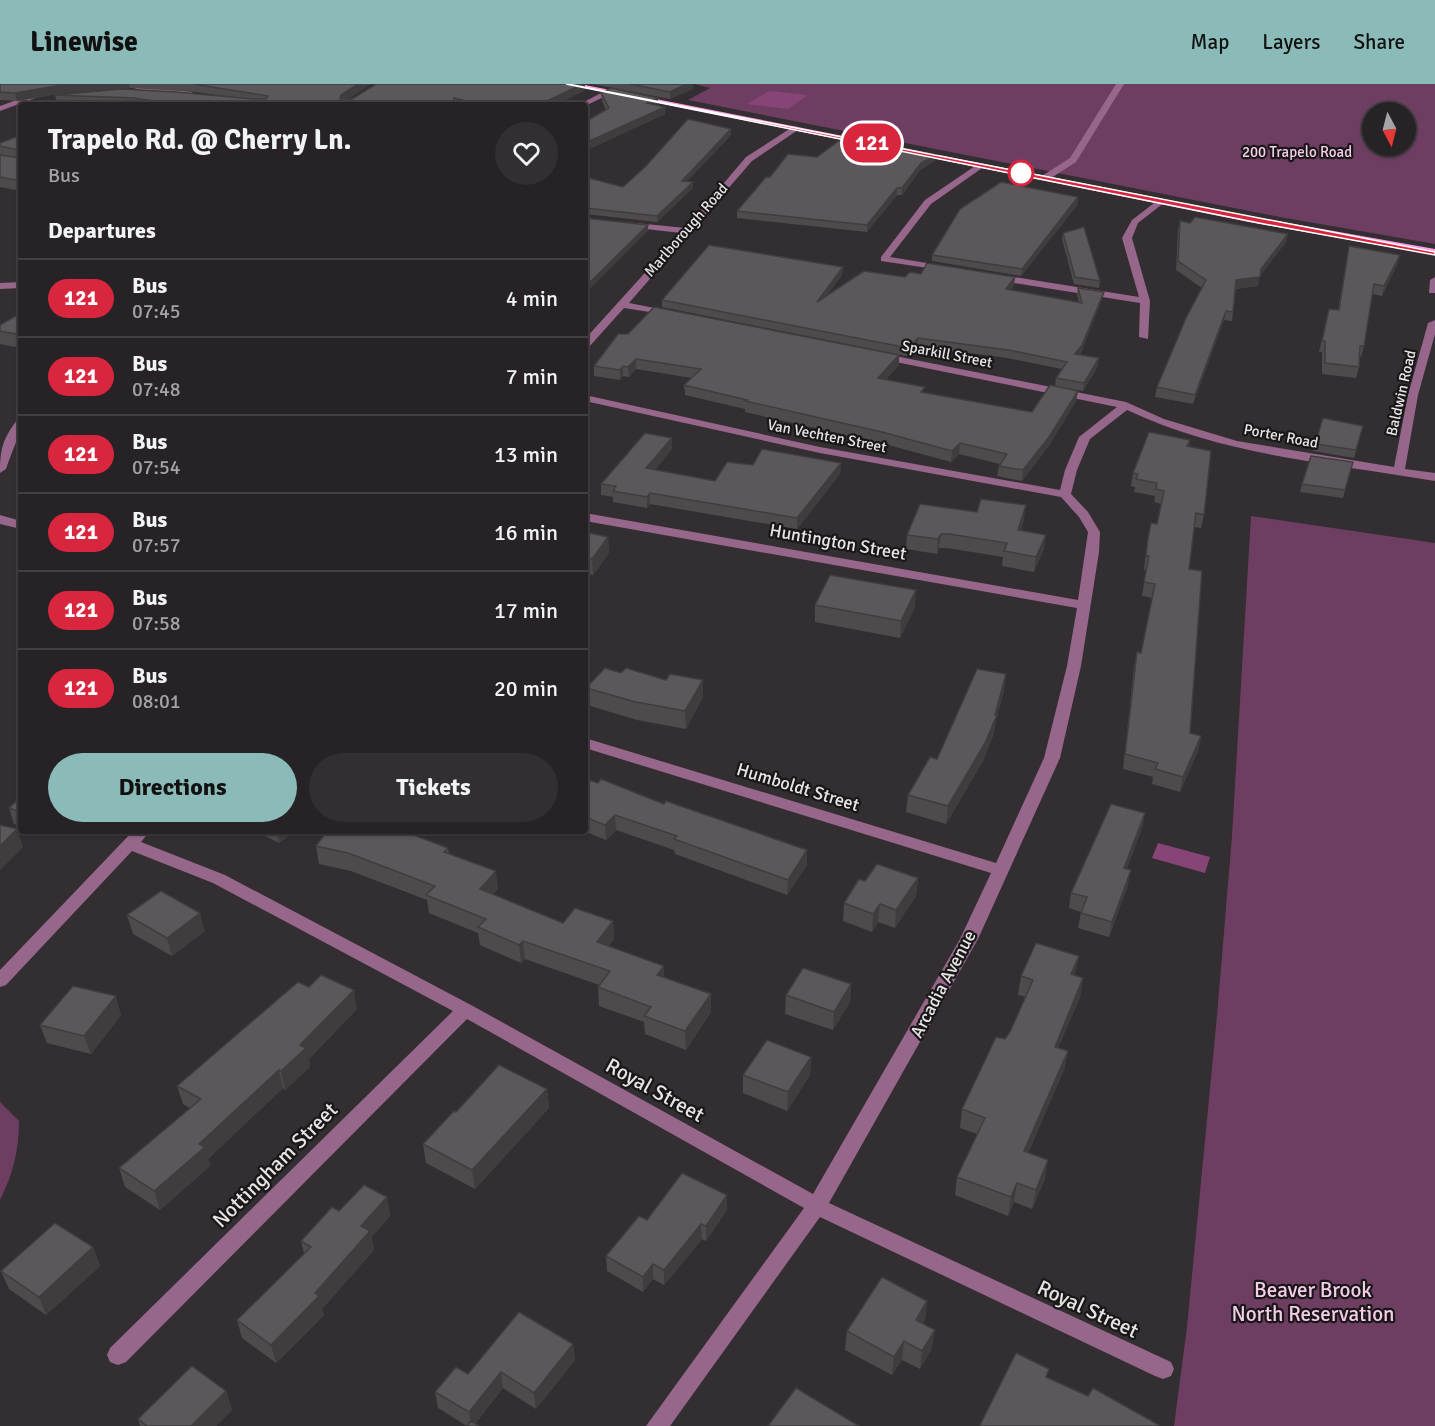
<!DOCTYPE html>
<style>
body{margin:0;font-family:Signika,sans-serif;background:#322f32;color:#f1f3f6;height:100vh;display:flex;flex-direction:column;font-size:22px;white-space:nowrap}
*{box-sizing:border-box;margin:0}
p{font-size:20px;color:#a4a4a7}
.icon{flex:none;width:33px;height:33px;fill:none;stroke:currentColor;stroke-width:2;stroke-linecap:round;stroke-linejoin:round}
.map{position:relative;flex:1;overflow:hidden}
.drawer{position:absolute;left:18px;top:18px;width:570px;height:732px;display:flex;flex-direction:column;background:#262225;border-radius:6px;box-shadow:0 2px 4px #0004,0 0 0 2px #423f42}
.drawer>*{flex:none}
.badge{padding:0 12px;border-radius:20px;font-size:21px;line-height:39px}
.needle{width:39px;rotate:173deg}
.buttons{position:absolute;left:1362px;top:18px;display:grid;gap:12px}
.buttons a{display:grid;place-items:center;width:54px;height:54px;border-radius:50%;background:#262225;box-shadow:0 2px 4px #0004,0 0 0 2px #423f42;font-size:30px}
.map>.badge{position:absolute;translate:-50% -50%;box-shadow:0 0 0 3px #fff}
h2{padding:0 30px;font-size:22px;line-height:54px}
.round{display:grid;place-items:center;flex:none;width:63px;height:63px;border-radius:32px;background:#322f32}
.headline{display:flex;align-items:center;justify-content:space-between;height:102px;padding:0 30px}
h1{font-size:28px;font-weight:800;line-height:45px}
.cta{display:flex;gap:12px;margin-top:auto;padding:12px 30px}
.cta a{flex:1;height:69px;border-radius:36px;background:#8bbbb9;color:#111;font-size:24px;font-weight:800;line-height:69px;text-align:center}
.cta a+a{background:#322f32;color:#f1f3f6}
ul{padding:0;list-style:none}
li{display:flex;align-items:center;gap:18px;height:78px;padding:0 30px;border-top:2px solid #423f42}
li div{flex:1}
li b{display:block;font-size:22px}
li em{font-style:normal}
li .badge{min-width:66px;font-weight:700;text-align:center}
header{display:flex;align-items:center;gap:36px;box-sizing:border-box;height:84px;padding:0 30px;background:#8bbbb9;color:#111}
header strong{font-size:28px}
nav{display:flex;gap:33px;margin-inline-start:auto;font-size:21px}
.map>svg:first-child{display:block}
.green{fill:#6e3e62;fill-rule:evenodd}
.water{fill:#874477}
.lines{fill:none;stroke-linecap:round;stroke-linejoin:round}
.minor{fill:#96678a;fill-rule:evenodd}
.major{fill:#fd9be4;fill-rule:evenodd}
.wall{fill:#4f4b4d}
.shaded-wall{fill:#403d3f}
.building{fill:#5c575a;stroke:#403d3f;stroke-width:1.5}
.line{fill:#d7263d;stroke:#fff;stroke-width:1.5}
.stop-dot{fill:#fff;stroke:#d7263d;stroke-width:3}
.labels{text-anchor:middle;stroke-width:4.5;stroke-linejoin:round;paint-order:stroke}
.far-park-label{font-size:15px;fill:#f5cde9;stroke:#191718}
.far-street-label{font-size:15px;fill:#e8e5e7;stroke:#191718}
.street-label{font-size:18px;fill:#e8e5e7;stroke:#191718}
.near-street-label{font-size:21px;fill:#e8e5e7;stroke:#191718}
.near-park-label{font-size:21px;fill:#f5cde9;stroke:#191718}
</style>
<header>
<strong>Linewise</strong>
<nav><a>Map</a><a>Layers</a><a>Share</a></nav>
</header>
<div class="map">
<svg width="1435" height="1342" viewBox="0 0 1435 1342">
<rect width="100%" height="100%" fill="#322e31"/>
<g class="green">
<path d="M695,0h740v160l-155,-27 -592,-117 22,-12zM1372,28h34v34h-34z"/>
<polygon points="1251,432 1435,459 1435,1342 1174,1342 1187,1243 1217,932 1232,752"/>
<path d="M0,1018l19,19c0,29 -6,53 -19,79z"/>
</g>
<g class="water">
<polygon points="769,7 808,11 788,25 747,20"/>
<polygon points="1158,759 1210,773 1205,789 1152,774"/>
</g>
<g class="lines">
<g class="minor">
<polygon points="1116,0 1124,0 1076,78 1048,96 1042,96 1042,92 1070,74"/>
<polygon points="138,1 191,8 195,10 191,12 135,5"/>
<polygon points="607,6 614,8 585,22 578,21"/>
<polygon points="39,8 46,10 0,27 0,22"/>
<polygon points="794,42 801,44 752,77 629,219 675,228 675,232 624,224 589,263 585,264 585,255 681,149 628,143 625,142 625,138 686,144 746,73"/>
<polygon points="978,80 985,82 931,120 890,173 945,182 948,183 948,187 881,177 881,173 925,116"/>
<polygon points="1158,116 1165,118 1138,139 1132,154 1150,217 1148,255 1139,253 1140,219 995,196 990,193 995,190 1139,213 1122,154 1132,136"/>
<polygon points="1435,193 1435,209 1429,209 1430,196"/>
<polygon points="21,198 21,204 0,205 0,199"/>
<path d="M1435,236v14l-17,61 -13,74 30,4v8c-104,-18 -211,-25 -308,-71l-37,29 -13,31 -6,24 17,18 12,20 -1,20 -18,114 -21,92 -82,181 -149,264 342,159 3,7 -3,7 -8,3 -8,-3 -335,-159 -150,209h-24l158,-218 -337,-189 -341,343 -8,3 -8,-3 -3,-7 3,-7 343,-337 -240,-128 -81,-32 -126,134 -6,2v-17l133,-139h17l-9,11 84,33 246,130 342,189 147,-255 31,-66 -406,-125v-10l411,125 48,-105 23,-92 10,-58 -492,-87v-8l493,87 10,-68 -9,-15 -18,-20 -241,-44 -235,-52v-6l235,52 240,43 5,-20 14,-33 38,-30 -241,-49 -1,-2 5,-3 246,49 38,17 73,22 157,26 14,-72 20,-72z"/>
<path d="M21,335c0,16 -10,34 -15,50l-6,4c0,-25 3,-34 17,-53z"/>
<polygon points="0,431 21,437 21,445 0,440"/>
</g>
<polygon class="major" points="565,0 580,0 1249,132 1435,165 1435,171 1249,138"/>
</g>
<g class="wall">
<polygon points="0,0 371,0 348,15 585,6 555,21 120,21 57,18 55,11 224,12 196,8 130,4 64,9 17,17 0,16"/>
<polygon points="592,0 693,0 693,5 670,15"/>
<polygon points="601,9 665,23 665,30 585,67 585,38 606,26 602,17"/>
<polygon points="21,51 21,107 0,103 0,59"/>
<polygon points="731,51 687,97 693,104 657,138 585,130 585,93 623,103"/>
<polygon points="936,71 935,77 920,86 902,111 897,111 867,148 737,134 737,127 817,73"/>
<polygon points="1078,120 1021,192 932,177 932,171"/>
<polygon points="1180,137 1288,150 1286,158 1259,193 1258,202 1236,205 1232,237 1224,236 1193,320 1155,313 1157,303 1202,204 1176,186 1178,146"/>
<polygon points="1063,149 1100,197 1099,204 1074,200 1062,155"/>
<polygon points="1349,162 1400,171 1397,181 1382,212 1372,210 1364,262 1361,273 1359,273 1359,283 1356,294 1322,290 1322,268 1319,268 1329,225 1338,226"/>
<polygon points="843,183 842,191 827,211 921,190 1015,193 1014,201 1011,206 1079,218 1077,211 1078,204 1102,215 1080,271 1098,282 1083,307 1055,302 1056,294 1062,285 1007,274 917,262 907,272 662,223 662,216"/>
<polygon points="21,229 21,264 0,260 0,241"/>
<polygon points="618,250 899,281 886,295 924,309 1032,328 1078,307 1076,317 1048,363 1022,397 997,392 999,382 1000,380 959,370 951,378 881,359 745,328 745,325 685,311 684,301 692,294 636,285 629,293 623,292 620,296 594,292 594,282"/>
<polygon points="1363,342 1354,374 1313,367 1315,360"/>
<polygon points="1190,356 1189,362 1204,431 1201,444 1194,443 1189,485 1190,649 1201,652 1198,667 1180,708 1152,700 1153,693 1123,685 1134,583 1137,568 1141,569 1153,514 1142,512 1146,486 1144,486 1146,468 1151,439 1157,440 1161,420 1154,418 1155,412 1134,408 1135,403 1131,402 1133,389"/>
<polygon points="672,365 655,386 715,397 753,381 841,379 840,390 797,445 650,420 647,424 613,418 613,413 601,411 601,400"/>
<polygon points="1353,378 1343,414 1300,408 1302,400"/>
<polygon points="1024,435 1021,446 1044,465 1034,488 1002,482 1003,473 947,464 939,464 937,470 906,465 907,451"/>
<polygon points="585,448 608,453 609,469 593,491 585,490"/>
<polygon points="815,521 915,523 900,554 815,538"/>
<polygon points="621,589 703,613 686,645 637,636 587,621 586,604"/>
<polygon points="1004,607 996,635 994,649 983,677 946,740 906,728 908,711 937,675"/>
<polygon points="585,695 807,766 807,781 787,811 675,770 674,766 616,746 606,756 584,747 585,747"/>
<polygon points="21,713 21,742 14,740 9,724"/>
<polygon points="1145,729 1142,744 1127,784 1128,801 1109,853 1078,844 1081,828 1069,824 1071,809"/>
<polygon points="255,747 294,747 279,759"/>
<polygon points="316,762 448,764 449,770 498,805 493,810 563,839 613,837 614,855 609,862 664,893 711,928 686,966 645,950 644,938 599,922 598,903 599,901 525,875 521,879 480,861 478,849 429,829 427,816 351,787 319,780"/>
<polygon points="918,794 916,812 895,844 878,838 872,848 843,837 844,819 865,797"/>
<polygon points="127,831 205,847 172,872 133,850"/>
<polygon points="1021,892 1075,892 1083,894 1080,913 1058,964 1068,967 1064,986 1028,1069 1045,1095 1032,1125 1014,1118 1008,1132 955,1111 957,1093 977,1050 960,1044 962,1025 1005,955 1010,948 1026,913 1018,911"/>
<polygon points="851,900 850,918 833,946 785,930 786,911"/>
<polygon points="357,925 309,975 310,983 285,1006 283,1004 208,1075 210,1082 160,1126 125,1103 119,1084 190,1024 183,1020 177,1002"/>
<polygon points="121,931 91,970 47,959 40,941"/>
<polygon points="811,973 810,991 787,1027 743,1009 743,991"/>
<polygon points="547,1005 549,1024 475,1105 426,1079 423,1060"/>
<polygon points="387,1113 390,1132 371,1153 374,1166 322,1225 324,1231 276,1279 242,1254 237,1236 304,1170 301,1157 339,1127"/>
<polygon points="727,1126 706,1157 702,1155 664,1201 653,1195 643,1208 607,1187 606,1172 647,1136"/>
<polygon points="93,1163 100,1182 46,1231 9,1205 1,1187"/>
<polygon points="927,1217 925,1236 923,1239 932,1264 920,1285 902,1276 892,1291 845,1266 847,1247"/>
<polygon points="573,1260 575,1276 536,1325 503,1304 475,1340 467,1342 438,1324 435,1308 468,1290"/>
<polygon points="226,1307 232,1326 216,1342 140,1342 138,1335"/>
</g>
<g class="shaded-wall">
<polygon points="75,0 129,0 130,4 64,9 17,17 15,9 62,1"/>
<polygon points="358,0 371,0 342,19 340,15 341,11"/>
<polygon points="582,0 585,0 585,6 555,21 539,21"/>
<polygon points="686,0 693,0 693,5 670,15 670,8"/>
<polygon points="658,14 658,21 647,19"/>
<polygon points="665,23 665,30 585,67 585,59"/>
<polygon points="731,45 731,51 682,103 682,97"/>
<polygon points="936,71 935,77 920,86 902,111 902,104 921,79"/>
<polygon points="693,98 693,104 657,138 657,132"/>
<polygon points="897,104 897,111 867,148 867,141"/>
<polygon points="1078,113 1078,120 1021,192 1022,185"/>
<polygon points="648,141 648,147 585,210 585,203"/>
<polygon points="1288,150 1286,158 1259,193 1258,202 1235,205 1236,196 1261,185"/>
<polygon points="1400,171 1397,181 1382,212 1384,202"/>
<polygon points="843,183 842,191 816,226 817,218"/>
<polygon points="1015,193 1014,201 1005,212 1006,205"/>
<polygon points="588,207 589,214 585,218 585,210"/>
<polygon points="1104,208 1102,215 1081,269 1074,278 1075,270"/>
<polygon points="1226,227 1224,236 1193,320 1195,311"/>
<polygon points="918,254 917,262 907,272 908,264"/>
<polygon points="899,271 899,281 877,304 878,294"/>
<polygon points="1099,274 1098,282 1083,307 1084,299"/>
<polygon points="636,275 636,285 629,293 628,283"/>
<polygon points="623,282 623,292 620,296 620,286"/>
<polygon points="1078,307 1076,317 1048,363 1022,397 1023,386"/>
<polygon points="588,333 589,344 587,347 587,351 585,354 585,337"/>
<polygon points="672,354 672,365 647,396 646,384"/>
<polygon points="960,359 959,370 951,378 952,367"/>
<polygon points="841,379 840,390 797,445 797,434"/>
<polygon points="650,409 650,420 647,424 647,413"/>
<polygon points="1026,421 1024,435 1016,460 1018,446"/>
<polygon points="941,450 939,464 937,470 938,455"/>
<polygon points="1046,451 1044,465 1034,488 1036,473"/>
<polygon points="608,453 609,469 593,491 592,475"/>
<polygon points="916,506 915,523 900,554 901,537"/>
<polygon points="1006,590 1004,607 996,635 994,649 983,677 946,740 948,722 995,631"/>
<polygon points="703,596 703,613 686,645 685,627"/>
<polygon points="1201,652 1198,667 1180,708 1183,693"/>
<polygon points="1145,729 1142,744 1121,799 1124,784"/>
<polygon points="615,731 616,746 606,756 605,741"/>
<polygon points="17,745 23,763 0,786 0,762"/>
<polygon points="277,747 294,747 279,759"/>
<polygon points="807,766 807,781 787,811 788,796"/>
<polygon points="1131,786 1128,801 1109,853 1112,838"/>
<polygon points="496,787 498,805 482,823 480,805"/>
<polygon points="918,794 916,812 895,844 896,826"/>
<polygon points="880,820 878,838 872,848 873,830"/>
<polygon points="200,829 205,847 172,872 167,854"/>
<polygon points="613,837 614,855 598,877 597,858"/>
<polygon points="523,857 525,875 521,879 519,861"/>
<polygon points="1079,872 1075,890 1068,909 1071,890"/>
<polygon points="664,882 664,900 657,891"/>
<polygon points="1083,894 1080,913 1051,981 1055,963"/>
<polygon points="851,900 850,918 833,946 834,928"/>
<polygon points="354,906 357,925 309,975 310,983 285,1006 281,987 300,961"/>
<polygon points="711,910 711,928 686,966 685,947"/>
<polygon points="116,912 121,931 91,970 84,952"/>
<polygon points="1068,967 1064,986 1021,1086 1024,1067"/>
<polygon points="811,973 810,991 787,1027 788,1008"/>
<polygon points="279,986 283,1004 208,1075 210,1082 160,1126 154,1107 199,1060"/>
<polygon points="547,1005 549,1024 475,1105 472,1086"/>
<polygon points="1048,1076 1045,1095 1032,1125 1036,1106"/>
<polygon points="1017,1099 1014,1118 1008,1132 1011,1113"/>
<polygon points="727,1111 727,1126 706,1157 706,1142"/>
<polygon points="387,1113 390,1132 372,1153 374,1166 322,1225 324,1231 276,1279 271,1261 315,1209 361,1142"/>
<polygon points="701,1140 702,1155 664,1201 664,1186"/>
<polygon points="93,1163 100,1182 46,1231 39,1213"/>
<polygon points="653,1180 653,1195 643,1208 643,1193"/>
<polygon points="927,1217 925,1236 914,1254 916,1236"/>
<polygon points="935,1246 932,1264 920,1285 922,1267"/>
<polygon points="904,1257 902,1276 892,1291 894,1273"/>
<polygon points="573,1260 575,1276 536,1325 534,1309"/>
<polygon points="501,1288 503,1304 473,1342 471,1342 469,1328"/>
<polygon points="226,1307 232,1326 216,1342 191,1342"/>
</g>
<g class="building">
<polygon points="0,0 75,0 62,1 15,9 0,8"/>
<polygon points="193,0 358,0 341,11 340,15 352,15 376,0 582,0 539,21 483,21 454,14 452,21 180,21 134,14 55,11 121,5 176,8 253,15 266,15 268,12"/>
<polygon points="630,0 686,0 670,8"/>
<polygon points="611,4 658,14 647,19 665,23 585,59 585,38 609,24 601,9"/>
<polygon points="688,35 731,45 682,97 693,98 657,132 585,124 585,93 623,103 646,82"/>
<polygon points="21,51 21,97 0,93 0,71 20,74 19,66 0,62 0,59"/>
<polygon points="840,56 936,71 921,79 902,104 897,104 867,141 737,127 766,93 770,93 788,70 817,73"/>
<polygon points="1001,98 1078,113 1022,185 932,171 960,125"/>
<polygon points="1195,133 1288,150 1261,185 1260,193 1236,196 1233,228 1226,227 1195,311 1157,303 1186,234 1206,196 1178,177 1180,137 1190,139"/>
<polygon points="585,134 648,141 585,203"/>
<polygon points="1084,143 1100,197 1075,193 1063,149"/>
<polygon points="709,161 843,183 817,218 864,187 905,193 910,188 921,190 927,179 1015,193 1006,205 1082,219 1078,204 1104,208 1082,261 1075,270 1099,274 1084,299 1056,294 1067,278 1008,266 918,254 908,264 662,216"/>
<polygon points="1349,162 1400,171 1384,202 1374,200 1364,262 1360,262 1359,283 1325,279 1325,257 1322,257 1329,225 1339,226"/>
<polygon points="654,223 899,271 878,294 925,303 921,308 1032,328 1050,301 1078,307 1049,353 1023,386 999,382 1007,370 960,359 952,367 882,348 745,317 747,316 684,301 701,285 636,275 628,283 623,282 620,286 594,282 618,250 628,250"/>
<polygon points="21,229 21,251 0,247 0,241"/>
<polygon points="1323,334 1363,342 1356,366 1315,360"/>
<polygon points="1149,348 1190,356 1187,362 1211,367 1204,431 1196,429 1189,485 1202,487 1190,649 1201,652 1183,693 1155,685 1158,679 1125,670 1137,568 1141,569 1155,500 1144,498 1149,472 1146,472 1148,454 1151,439 1157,440 1164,407 1156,405 1157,399 1136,395 1138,390 1133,389"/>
<polygon points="645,349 672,354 646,384 715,397 727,378 753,381 762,365 841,379 797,434 650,409 647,413 613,407 616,402 601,400"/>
<polygon points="1311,372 1353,378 1345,406 1302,400"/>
<polygon points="981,415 1026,421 1018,446 1046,451 1036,473 1004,467 1007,459 949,450 941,450 938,455 907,451 920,420 977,428"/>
<polygon points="585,448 608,453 592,475 585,474"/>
<polygon points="830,491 916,506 901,537 815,521"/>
<polygon points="605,584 621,589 626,584 666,596 670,590 703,596 685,627 636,618 586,604"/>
<polygon points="977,585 1006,590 995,631 997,631 985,659 948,722 908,711 930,673 937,675"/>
<polygon points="585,695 598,699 601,695 664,720 666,717 807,766 788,796 674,755 677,752 615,731 605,741 585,733"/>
<polygon points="21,713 21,728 9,724"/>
<polygon points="1111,720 1145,729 1124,784 1131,786 1112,838 1081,829 1087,813 1071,809"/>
<polygon points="0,741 17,745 0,762"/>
<polygon points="327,747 403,747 448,764 444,768 496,787 480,805 563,839 575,824 613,837 597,858 664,882 657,891 711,910 685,947 644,932 651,923 598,903 610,887 523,857 519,861 478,843 486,835 426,811 435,802 348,769 316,762"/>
<polygon points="877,780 918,794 896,826 880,820 873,830 844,819 859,795 865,797"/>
<polygon points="161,807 200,829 167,854 127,831"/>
<polygon points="1036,859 1079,872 1071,890 1083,894 1055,963 1068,967 1024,1067 1048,1076 1036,1106 1017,1099 1011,1113 957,1093 985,1034 962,1025 996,953 1005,955 1010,948 1033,896 1021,892"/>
<polygon points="803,884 851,900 834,928 786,911"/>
<polygon points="321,891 354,906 300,961 306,964 281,987 279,986 199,1060 205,1063 154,1107 119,1084 201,1015 177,1002 298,898 309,903"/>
<polygon points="73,902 116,912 84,952 40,941"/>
<polygon points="767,956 811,973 788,1008 743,991"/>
<polygon points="499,981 547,1005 472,1086 423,1060 454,1027 456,1028"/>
<polygon points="682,1089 727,1111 706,1142 701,1140 664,1186 653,1180 643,1193 606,1172 639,1132 647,1136"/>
<polygon points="364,1101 387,1113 361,1142 370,1147 315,1209 319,1212 271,1261 237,1236 311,1163 301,1157 332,1123 339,1127"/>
<polygon points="55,1139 93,1163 39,1213 1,1187"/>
<polygon points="882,1193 927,1217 916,1236 935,1246 922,1267 904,1257 894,1273 847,1247"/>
<polygon points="519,1228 573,1260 534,1309 501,1288 469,1328 435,1308 456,1283 468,1290"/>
<polygon points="1016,1269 1049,1285 1046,1293 1088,1312 1093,1304 1159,1341 1158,1342 982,1342 980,1341"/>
<polygon points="192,1282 226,1307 191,1342 147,1342 138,1335"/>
<polygon points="796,1304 859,1342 768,1342"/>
<polygon points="471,1337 479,1342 467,1342"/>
</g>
<polygon class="line" points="566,0 568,0 1435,168 1435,171 1264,140"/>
<circle class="stop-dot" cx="1021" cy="89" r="12"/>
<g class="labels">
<g class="far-park-label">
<text x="1297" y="73">200 Trapelo Road</text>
</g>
<g class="far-street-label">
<text transform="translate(686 146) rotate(-49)" y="5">Marlborough Road</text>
<text transform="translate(947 270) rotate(11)" y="5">Sparkill Street</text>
<text transform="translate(1401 309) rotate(-77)" y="5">Baldwin Road</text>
<text transform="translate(827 352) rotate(11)" y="5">Van Vechten Street</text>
<text transform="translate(1281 352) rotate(11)" y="5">Porter Road</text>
</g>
<g class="street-label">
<text transform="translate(838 458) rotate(10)" y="6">Huntington Street</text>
<text transform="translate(798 703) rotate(17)" y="6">Humboldt Street</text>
<text transform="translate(943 900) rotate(-62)" y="6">Arcadia Avenue</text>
</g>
<g class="near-street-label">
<text transform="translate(655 1006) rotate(29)" y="7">Royal Street</text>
<text transform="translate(275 1081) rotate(-45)" y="7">Nottingham Street</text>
<text transform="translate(1088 1225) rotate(25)" y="7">Royal Street</text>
</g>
<g class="near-park-label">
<text x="1313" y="1213">Beaver Brook<tspan x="1313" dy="24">North Reservation</tspan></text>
</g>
</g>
</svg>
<div class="buttons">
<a><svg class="needle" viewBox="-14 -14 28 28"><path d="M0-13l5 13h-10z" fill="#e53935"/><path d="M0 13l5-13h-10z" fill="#a4a4a7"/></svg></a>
</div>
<b class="badge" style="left:872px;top:59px;background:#d7263d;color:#fff">121</b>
<section class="drawer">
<div class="headline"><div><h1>Trapelo Rd. @ Cherry Ln.</h1><p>Bus</p></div><a class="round"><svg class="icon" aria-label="heart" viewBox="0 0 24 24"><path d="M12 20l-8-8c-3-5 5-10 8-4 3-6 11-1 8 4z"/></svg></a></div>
<h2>Departures</h2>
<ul>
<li><span class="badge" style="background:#d7263d;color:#fff">121</span><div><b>Bus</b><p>07:45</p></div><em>4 min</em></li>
<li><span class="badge" style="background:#d7263d;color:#fff">121</span><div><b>Bus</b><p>07:48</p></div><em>7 min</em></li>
<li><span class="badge" style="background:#d7263d;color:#fff">121</span><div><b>Bus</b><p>07:54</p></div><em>13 min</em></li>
<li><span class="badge" style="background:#d7263d;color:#fff">121</span><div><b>Bus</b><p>07:57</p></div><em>16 min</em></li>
<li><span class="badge" style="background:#d7263d;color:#fff">121</span><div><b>Bus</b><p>07:58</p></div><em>17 min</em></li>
<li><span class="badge" style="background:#d7263d;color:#fff">121</span><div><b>Bus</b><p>08:01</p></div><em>20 min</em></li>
</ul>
<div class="cta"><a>Directions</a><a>Tickets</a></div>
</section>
</div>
